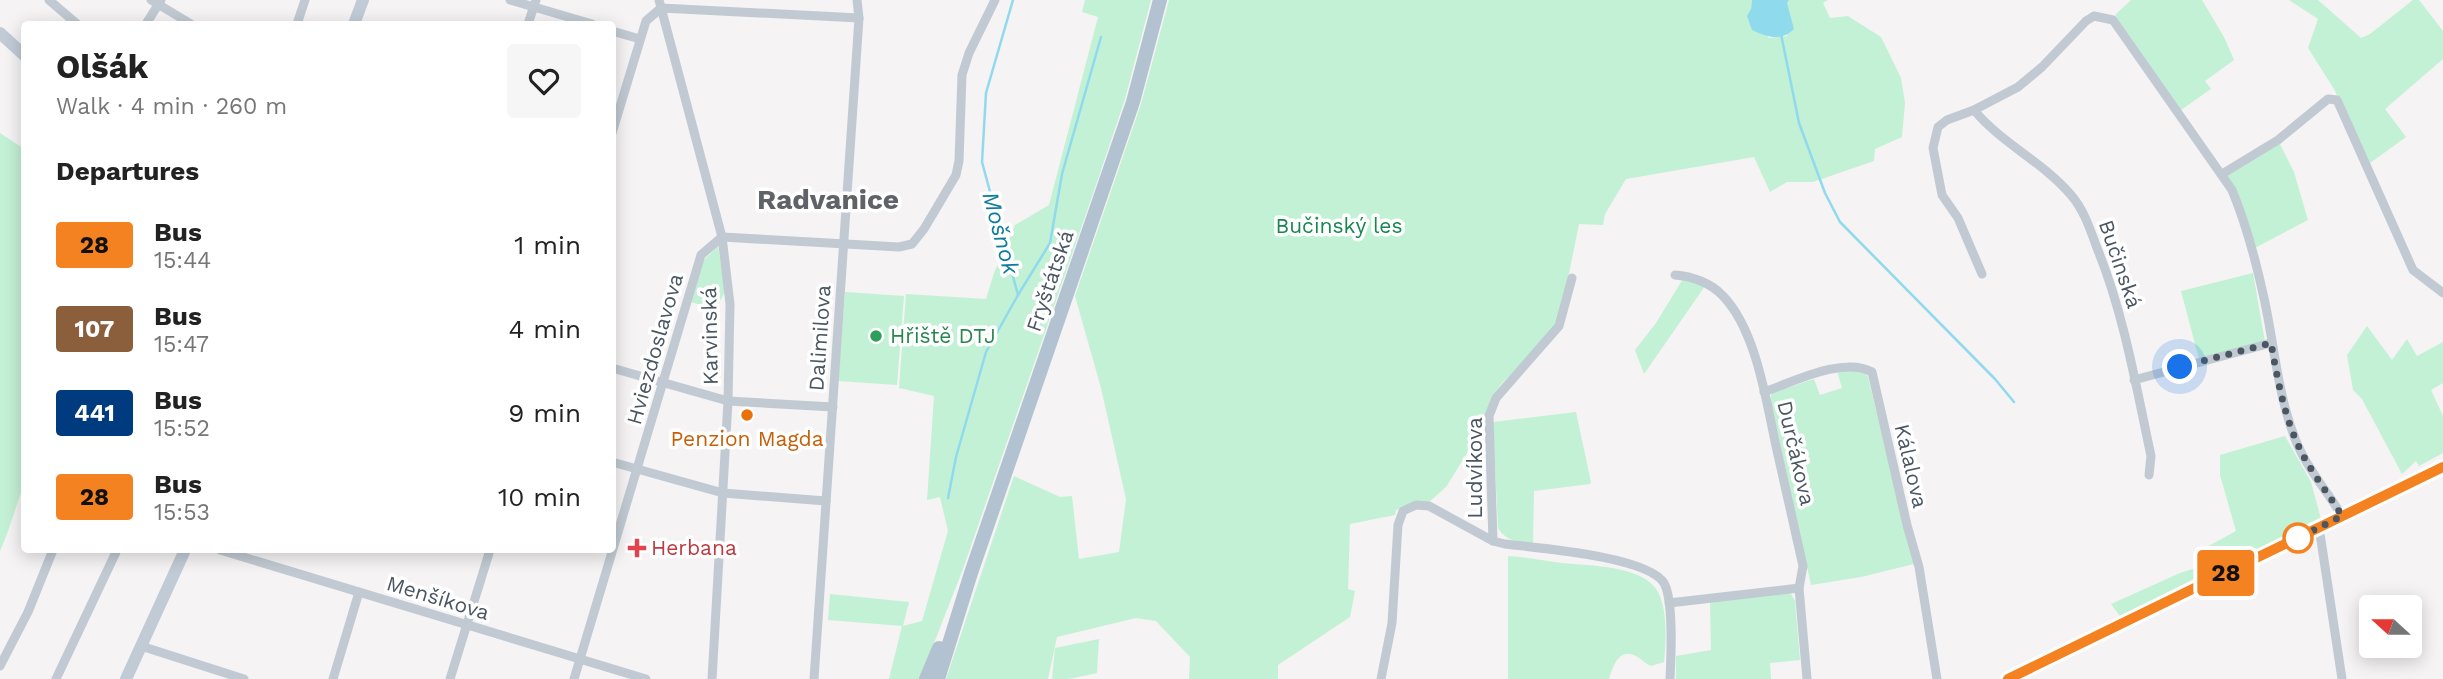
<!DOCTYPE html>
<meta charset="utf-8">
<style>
body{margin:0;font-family:"Work Sans",sans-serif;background:#f6f6f6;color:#222;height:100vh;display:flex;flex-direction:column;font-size:26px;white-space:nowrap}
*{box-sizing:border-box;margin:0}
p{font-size:23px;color:#767676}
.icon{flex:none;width:38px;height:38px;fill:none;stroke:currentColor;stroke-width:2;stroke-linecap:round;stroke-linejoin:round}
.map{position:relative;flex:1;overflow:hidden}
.details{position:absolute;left:21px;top:21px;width:595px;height:532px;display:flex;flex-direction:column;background:#fff;border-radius:7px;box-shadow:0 4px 18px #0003}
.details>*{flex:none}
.badge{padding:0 14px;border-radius:5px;font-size:24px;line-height:46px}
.needle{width:46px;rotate:291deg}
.controls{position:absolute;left:2359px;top:595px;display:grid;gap:14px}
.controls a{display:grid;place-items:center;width:63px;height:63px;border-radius:7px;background:#fff;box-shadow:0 4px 18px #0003;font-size:35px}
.you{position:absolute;width:35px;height:35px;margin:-18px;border:5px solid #fff;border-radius:50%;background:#1a73e8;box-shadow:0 0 0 10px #1a73e833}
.map>.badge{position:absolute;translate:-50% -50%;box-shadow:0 0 0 4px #fff}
h2{padding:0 35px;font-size:26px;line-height:63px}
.round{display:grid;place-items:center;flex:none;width:74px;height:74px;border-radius:7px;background:#f6f6f6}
.overview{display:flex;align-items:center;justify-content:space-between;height:119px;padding:0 35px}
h1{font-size:33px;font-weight:700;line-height:52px}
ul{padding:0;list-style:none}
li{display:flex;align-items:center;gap:21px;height:84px;padding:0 35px}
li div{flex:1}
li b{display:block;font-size:26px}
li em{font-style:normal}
li .badge{min-width:77px;font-weight:700;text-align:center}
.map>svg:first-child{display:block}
.green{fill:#c3f1d5}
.water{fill:#90daee}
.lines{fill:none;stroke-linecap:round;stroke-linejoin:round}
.stream{stroke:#90daee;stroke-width:2.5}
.street{stroke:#c1cad2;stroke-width:9}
.secondary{stroke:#c1cbd6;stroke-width:12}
.primary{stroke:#b3c2d1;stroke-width:14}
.line-casing{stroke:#fff;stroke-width:16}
.line{stroke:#f58220;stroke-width:10}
.walk{stroke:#4a5661;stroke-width:7;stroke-dasharray:0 12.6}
.leisure-dot{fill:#2e9e5b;stroke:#fff;stroke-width:2.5}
.food-dot{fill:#e8710a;stroke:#fff;stroke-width:2.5}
.stop-dot{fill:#fff;stroke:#f58220;stroke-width:3.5}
.health-dot{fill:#e0444e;stroke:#fff;stroke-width:2.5}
.labels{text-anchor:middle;stroke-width:7;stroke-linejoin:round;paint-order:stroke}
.park-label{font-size:21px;fill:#17864f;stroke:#fff}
.street-label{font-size:21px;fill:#4a5661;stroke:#fff}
.leisure-label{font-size:21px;fill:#27864d;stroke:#fff;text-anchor:start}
.food-label{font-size:21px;fill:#c56008;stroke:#fff}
.health-label{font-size:21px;fill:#be3a42;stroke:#fff;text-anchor:start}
.water-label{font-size:23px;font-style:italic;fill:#0c7c9b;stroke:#fff}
.district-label{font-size:28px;font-weight:bold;fill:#5f6368;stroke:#fff}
</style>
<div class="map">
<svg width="2443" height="679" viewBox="0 0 2443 679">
<rect width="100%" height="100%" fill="#f5f3f3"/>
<g class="green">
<polygon points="1085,0 1151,0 1125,99 1096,185 963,569 920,679 889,679 902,626 828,620 830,594 909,602 903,626 922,621 948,531 940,497 927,500 934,396 899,388 906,294 986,299 994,273 1015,225 1049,205 1098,17 1082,12"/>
<polygon points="1169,0 1752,0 1751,9 1769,38 1787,36 1786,2 1789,0 1828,0 1823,3 1830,18 1848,16 1881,37 1901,78 1905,103 1902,137 1875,149 1874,161 1813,182 1787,182 1770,192 1754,157 1626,179 1605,214 1603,225 1579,224 1560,318 1541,345 1503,382 1492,396 1481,431 1446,487 1428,503 1416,502 1396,510 1395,515 1350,524 1348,589 1355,591 1350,617 1278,665 1278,679 1189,679 1190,657 1156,621 1136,618 1057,637 1048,679 946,679 1014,476 1060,497 1072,496 1079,559 1119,552 1126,499 1101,388 1075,296 1141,104"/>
<polygon points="2131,0 2202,0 2224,37 2234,60 2205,81 2211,89 2181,110 2115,15"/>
<polygon points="2289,0 2318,0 2361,38 2370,34 2413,0 2419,0 2443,31 2443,59 2385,109 2406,137 2370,163 2334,89 2308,48 2318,19"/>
<path d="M0,133l24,16v334c-8,23 -14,45 -24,68z"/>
<polygon points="2278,140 2294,172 2308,220 2253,249 2226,174"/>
<polygon points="718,246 725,292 715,309 691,302 704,260"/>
<polygon points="2253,273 2265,342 2199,359 2181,291"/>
<polygon points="1683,279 1705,286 1644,374 1635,350 1656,323"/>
<polygon points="845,292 904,296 897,385 838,381"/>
<polygon points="2367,326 2392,360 2407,339 2417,356 2443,342 2443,383 2431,390 2443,416 2443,453 2419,466 2416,461 2402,474 2362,399 2353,390 2347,355"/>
<polygon points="1863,370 1868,377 1914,564 1861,577 1811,585 1770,399 1772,393 1814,379 1820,395 1842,388 1837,371"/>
<path d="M1576,412l15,70 -1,2 -56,7 -1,54c-14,-2 -27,-4 -35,-17l-5,-106z"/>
<polygon points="2285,436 2311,482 2321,519 2214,570 2212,562 2204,564 2205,548 2236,531 2220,475 2220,455"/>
<path d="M1508,556c18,1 36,5 54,7 27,3 82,2 96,29 10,20 8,49 6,70l-13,4c-7,-3 -9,-7 -15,-10 -17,-9 -23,10 -27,23h-101z"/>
<polygon points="2199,567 2202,575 2120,616 2111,604 2180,573"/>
<polygon points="1787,593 1791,594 1795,601 1800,660 1770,663 1771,679 1676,679 1676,656 1711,650 1710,602"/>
<polygon points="1099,639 1097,673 1069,679 1052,679 1055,648"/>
</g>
<path class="water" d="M1752,0h37l-2,3 7,26c-13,13 -27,8 -42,1l-5,-14 4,-7z"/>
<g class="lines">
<g class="stream">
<polyline points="1781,34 1799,123 1825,193 1840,222 1995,379 2014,402"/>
<polyline points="1018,295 1050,243 1062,174 1101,37"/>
<polyline points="948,498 956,457 986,352 1018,295 982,162 986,93 1013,0"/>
</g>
<g class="street">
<polyline points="49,0 77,24"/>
<polyline points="151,0 191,24"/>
<polyline points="510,0 592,24"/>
<polyline points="659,0 722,237 730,304 728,401 712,679"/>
<polyline points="661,8 859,18"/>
<polyline points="146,24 161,0"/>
<polyline points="297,24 305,0"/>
<polyline points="528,24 536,0"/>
<polyline points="612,31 640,39"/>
<path d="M1974,110c27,33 69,52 97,85 13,15 19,34 26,53 27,66 39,138 54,208l-2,19"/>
<polyline points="612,133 646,21 661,8"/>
<polyline points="2222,174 2278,140 2328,99 2337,100 2413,270 2443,293"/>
<path d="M1982,274l-24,-56 -16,-23 -9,-47 5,-21 9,-7 27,-10 44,-23 24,-20 44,-46 8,-5 19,4 119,170c14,34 24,71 32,108 10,45 13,91 29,135 10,31 33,56 49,83"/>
<path d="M1675,275c17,1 36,8 48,21 33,34 43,104 53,150 9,40 18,80 27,120l-4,22 8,91"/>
<polyline points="612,368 728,401 833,407"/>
<polyline points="2134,380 2271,343"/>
<path d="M1764,392c29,-10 80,-36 108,-20l35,153 12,42 18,112"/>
<polyline points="612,462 723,493 826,501"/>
<polyline points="2319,527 2342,679"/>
<polyline points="1493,541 1489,416 1496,398 1559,326 1572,278"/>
<polyline points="220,550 646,679"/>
<polyline points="1669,603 1799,588"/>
<polyline points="141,646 244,679"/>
<polyline points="0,666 28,612 53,550"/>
<polyline points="56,679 117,550"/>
<polyline points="333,679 359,592"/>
<polyline points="450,679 490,550"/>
<polyline points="574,679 701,255 722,237 899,247 912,244 924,229 956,175 959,161 962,75 969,53 995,0"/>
<polyline points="814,679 859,18 857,0"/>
<path d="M1381,679l11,-56 6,-98 5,-14 13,-6 13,1 64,35 12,3c32,4 142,12 159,39 10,18 7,74 6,96"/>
</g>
<g class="secondary">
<polyline points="354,24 363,0"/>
<polyline points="0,33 24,55"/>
<polyline points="126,679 185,550"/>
<polyline points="2008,679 2443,467"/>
</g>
<g class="primary">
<polyline points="926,679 939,648"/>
<polyline points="938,679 971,573 1133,102 1160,0"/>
</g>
</g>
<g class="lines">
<defs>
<polyline id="line" points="2008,679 2443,467"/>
</defs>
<use href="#line" class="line-casing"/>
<use href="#line" class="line"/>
<path class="walk" d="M2180,367l91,-24c7,39 14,79 33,114 11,20 26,39 38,59l-46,23 2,-1"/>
</g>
<circle class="leisure-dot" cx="876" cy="336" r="7"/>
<circle class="food-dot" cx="747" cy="415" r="7"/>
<circle class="stop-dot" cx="2298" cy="538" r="14"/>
<path class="health-dot" d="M633.5 537.5h7v7h7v7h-7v7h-7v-7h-7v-7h7z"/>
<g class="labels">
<g class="park-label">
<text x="1339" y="233">Bučinský les</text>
</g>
<g class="street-label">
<text transform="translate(2120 264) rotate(71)" y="7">Bučinská</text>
<text transform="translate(1050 281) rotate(-71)" y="7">Fryštátská</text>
<text transform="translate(710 336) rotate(-91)" y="7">Karvinská</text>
<text transform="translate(820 338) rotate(-86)" y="7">Dalimilova</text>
<text transform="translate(655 349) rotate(-74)" y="7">Hviezdoslavova</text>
<text transform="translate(1796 453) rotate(77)" y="7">Durčákova</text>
<text transform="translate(1911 466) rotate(77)" y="7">Kálalova</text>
<text transform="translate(1475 468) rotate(-90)" y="7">Ludvíkova</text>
<text transform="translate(438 598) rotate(17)" y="7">Menšíkova</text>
</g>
<g class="leisure-label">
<text x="890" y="343">Hřiště DTJ</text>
</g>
<g class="food-label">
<text x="747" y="446">Penzion Magda</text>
</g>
<g class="health-label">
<text x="651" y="555">Herbana</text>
</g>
<g class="water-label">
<text transform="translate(1001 233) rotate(75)" y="8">Mošnok</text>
</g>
<g class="district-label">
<text x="828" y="209">Radvanice</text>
</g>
</g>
</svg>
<div class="controls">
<a><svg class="needle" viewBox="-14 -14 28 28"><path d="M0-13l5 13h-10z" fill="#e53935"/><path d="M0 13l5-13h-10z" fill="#767676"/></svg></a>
</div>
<div class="you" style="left:2180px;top:367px"></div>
<b class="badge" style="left:2226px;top:573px;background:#f58220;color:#111">28</b>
<section class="details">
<div class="overview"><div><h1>Olšák</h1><p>Walk · 4 min · 260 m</p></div><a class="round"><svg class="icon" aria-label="heart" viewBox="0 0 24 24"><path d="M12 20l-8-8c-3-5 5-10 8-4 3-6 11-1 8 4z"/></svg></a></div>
<h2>Departures</h2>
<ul>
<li><span class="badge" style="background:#f58220;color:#111">28</span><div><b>Bus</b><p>15:44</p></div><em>1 min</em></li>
<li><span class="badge" style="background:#8b5e3c;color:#fff">107</span><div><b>Bus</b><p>15:47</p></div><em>4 min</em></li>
<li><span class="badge" style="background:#003b80;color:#fff">441</span><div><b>Bus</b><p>15:52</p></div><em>9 min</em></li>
<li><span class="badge" style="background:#f58220;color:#111">28</span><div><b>Bus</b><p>15:53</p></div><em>10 min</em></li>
</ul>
</section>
</div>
